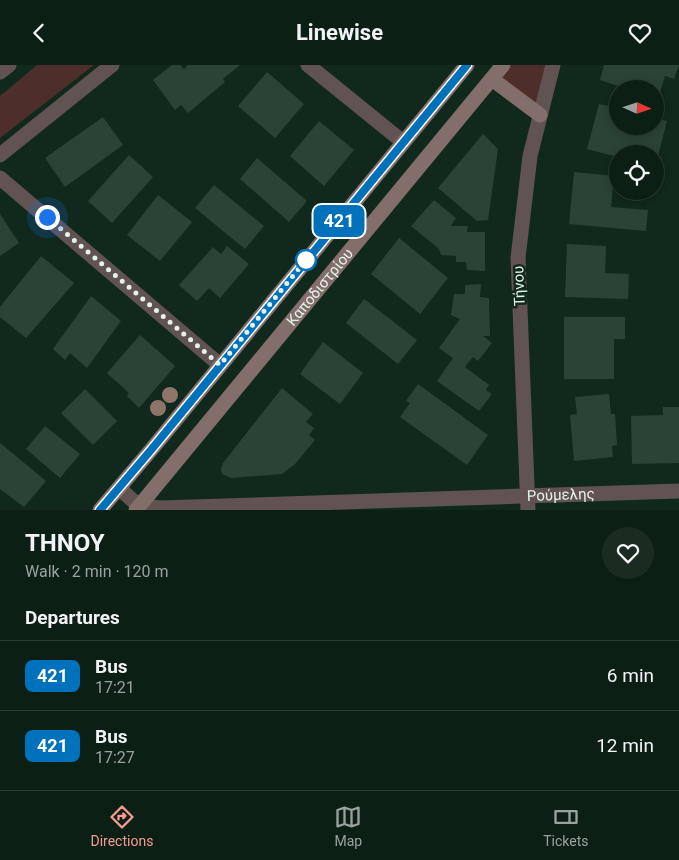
<!DOCTYPE html>
<meta charset="utf-8">
<style>
body{margin:0;font-family:Roboto,sans-serif;background:#1a2c22;color:#f1f3f6;height:100vh;display:flex;flex-direction:column;font-size:19px;white-space:nowrap}
*{box-sizing:border-box;margin:0}
p{font-size:16px;color:#9aa2a0}
.icon{flex:none;width:28px;height:28px;fill:none;stroke:currentColor;stroke-width:2;stroke-linecap:round;stroke-linejoin:round}
.map{position:relative;height:445px;overflow:hidden}
.drawer{display:flex;flex-direction:column;background:#0c1f15;flex:1}
.drawer>*{flex:none}
.badge{padding:0 10px;border-radius:8px;font-size:18px;line-height:32px}
.needle{width:32px;rotate:93deg}
.buttons{position:absolute;left:609px;top:15px;display:grid;gap:10px}
.buttons a{display:grid;place-items:center;width:55px;height:55px;border-radius:50%;background:#0c1f15;box-shadow:0 2px 8px #0003,0 0 0 1px #2c3d34;font-size:25px}
.you{position:absolute;width:25px;height:25px;margin:-12px;border:4px solid #fff;border-radius:50%;background:#1a73e8;box-shadow:0 0 0 8px #1a73e833}
.map>.badge{position:absolute;translate:-50% -50%;box-shadow:0 0 0 2px #fff}
h2{padding:0 25px;font-size:19px;line-height:45px}
.round{display:grid;place-items:center;flex:none;width:52px;height:52px;border-radius:26px;background:#1a2c22}
.headline{display:flex;align-items:center;justify-content:space-between;height:85px;padding:0 25px}
h1{font-size:24px;font-weight:700;line-height:38px}
ul{padding:0;list-style:none}
li{display:flex;align-items:center;gap:15px;height:70px;padding:0 25px;border-top:1px solid #2c3d34}
li div{flex:1}
li b{display:block;font-size:19px}
li em{font-style:normal}
li .badge{min-width:55px;font-weight:700;text-align:center}
header{display:flex;justify-content:space-between;align-items:center;height:65px;padding:0 25px;background:#0c1f15;font-size:22px;font-weight:700}
.menu{display:flex;justify-content:space-around;align-items:center;height:70px;border-top:1px solid #2c3d34;background:#0c1f15;font-size:14px;color:#9aa2a0}
.menu a{display:grid;justify-items:center;gap:2px}
.menu .current{color:#f59c92}
.map>svg:first-child{display:block}
.green{fill:#4e2e2a}
.building{fill:#2a4335}
.lines{fill:none;stroke-linecap:round;stroke-linejoin:round}
.minor{stroke:#605351;stroke-width:15}
.tertiary{stroke:#605351;stroke-width:15}
.secondary{stroke:#836e6b;stroke-width:15}
.tree{fill:#8e7469}
.line-casing{stroke:#fff;stroke-width:11}
.line{stroke:#0072bc;stroke-width:8}
.walk{stroke:#e4f3ea;stroke-width:5;stroke-dasharray:0 9}
.stop-dot{fill:#fff;stroke:#0072bc;stroke-width:2.5}
.labels{text-anchor:middle;stroke-width:5;stroke-linejoin:round;paint-order:stroke}
.street-label{font-size:15px;fill:#e4f3ea;stroke:#10291c}
</style>
<header><svg class="icon" aria-label="back" viewBox="0 0 24 24"><path d="M15 5l-7 7 7 7"/></svg>Linewise<svg class="icon" aria-label="heart" viewBox="0 0 24 24"><path d="M12 20l-8-8c-3-5 5-10 8-4 3-6 11-1 8 4z"/></svg></header>
<div class="map">
<svg width="679" height="445" viewBox="0 0 679 445">
<rect width="100%" height="100%" fill="#10291c"/>
<g class="green">
<polygon points="37,0 94,0 0,73 0,31"/>
<polygon points="503,0 553,0 540,50 492,14"/>
</g>
<g class="building">
<polygon points="172,0 180,0 184,4 188,0 240,0 223,14 225,17 188,48 181,40 175,45 153,15"/>
<polygon points="604,0 679,0 674,14 665,11 658,34 655,33 655,24 627,24 600,15"/>
<polygon points="267,7 304,39 275,73 238,41"/>
<polygon points="599,39 618,43 618,61 655,61 655,53 667,56 656,99 655,89 618,89 618,92 587,84"/>
<polygon points="103,52 123,80 65,122 45,93"/>
<polygon points="319,56 354,85 324,121 290,91"/>
<polygon points="483,69 498,84 488,155 477,156 438,123"/>
<polygon points="129,90 153,112 112,158 88,136"/>
<polygon points="257,93 307,136 289,157 240,114"/>
<polygon points="574,107 614,111 611,142 648,145 646,166 569,159"/>
<polygon points="214,120 264,161 245,184 195,143"/>
<polygon points="158,130 192,157 160,196 127,170"/>
<polygon points="434,135 456,153 451,161 468,161 467,167 485,167 485,206 467,205 466,197 456,197 456,191 441,190 439,184 411,161"/>
<polygon points="0,149 19,178 0,191"/>
<polygon points="399,173 448,213 420,249 371,209"/>
<polygon points="567,179 606,181 605,208 629,209 628,234 565,232"/>
<polygon points="227,181 249,199 220,233 209,223 197,236 179,220 213,182 221,189"/>
<polygon points="41,191 74,218 26,273 0,252 0,242"/>
<polygon points="481,219 480,232 489,233 490,271 483,271 492,278 478,296 473,292 465,302 489,320 486,325 492,329 479,346 437,316 453,293 439,283 460,254 451,250 454,229 465,229 465,220"/>
<polygon points="91,231 121,256 87,303 70,288 65,295 53,284"/>
<polygon points="364,234 417,275 398,299 346,258"/>
<polygon points="564,252 625,252 625,274 614,274 614,314 564,314"/>
<polygon points="140,270 175,301 139,343 127,331 129,328 107,308"/>
<polygon points="323,277 363,308 340,339 300,309"/>
<polygon points="418,319 488,370 467,400 400,352 410,338 406,336"/>
<polygon points="282,323 313,349 306,357 314,363 309,370 315,375 295,399 282,409 231,413 222,409 221,404 223,398"/>
<polygon points="85,324 117,356 93,380 61,348"/>
<polygon points="609,329 611,349 615,349 617,380 612,381 613,392 574,396 570,350 577,349 575,332"/>
<polygon points="663,342 679,342 679,398 632,399 631,351 663,350"/>
<polygon points="45,361 80,389 60,413 26,384"/>
<polygon points="0,378 46,416 24,442 0,424"/>
</g>
<g class="lines">
<g class="minor">
<polyline points="308,0 403,77"/>
<polyline points="0,7 9,0"/>
<polyline points="0,90 112,0"/>
<polyline points="0,113 220,300"/>
<polyline points="528,445 518,193 530,91 553,0"/>
</g>
<path class="tertiary" id="s1" d="M119,423l20,18 22,2 518,-17"/>
<g class="secondary">
<polyline points="492,14 540,50"/>
<polyline points="100,445 151,385 467,0"/>
<path id="s2" d="M136,445l367,-445"/>
</g>
</g>
<g class="tree">
<circle cx="170" cy="330" r="8"/>
<circle cx="158" cy="343" r="8"/>
</g>
<g class="lines">
<defs>
<polyline id="line" points="100,445 151,385 467,0"/>
</defs>
<use href="#line" class="line-casing"/>
<use href="#line" class="line"/>
<polyline class="walk" points="47,152 220,300 306,195"/>
</g>
<circle class="stop-dot" cx="306" cy="195" r="10"/>
<g class="labels">
<g class="street-label">
<text transform="translate(519 221) rotate(-92)" y="5">Τήνου</text>
<text dy="5" stroke="none"><textPath href="#s2" startOffset="289">Καποδιστρίου</textPath></text>
<text dy="5" stroke="none"><textPath href="#s1" startOffset="449">Ρούμελης</textPath></text>
</g>
</g>
</svg>
<div class="buttons">
<a><svg class="needle" viewBox="-14 -14 28 28"><path d="M0-13l5 13h-10z" fill="#e53935"/><path d="M0 13l5-13h-10z" fill="#9aa2a0"/></svg></a>
<a><svg class="icon" aria-label="locate" viewBox="0 0 24 24"><circle cx="12" cy="12" r="6"/><path d="M12 2v4M12 18v4M2 12h4M18 12h4"/></svg></a>
</div>
<div class="you" style="left:47px;top:152px"></div>
<b class="badge" style="left:339px;top:156px;background:#0072bc;color:#fff">421</b>
</div>
<section class="drawer">
<div class="headline"><div><h1>ΤΗΝΟΥ</h1><p>Walk · 2 min · 120 m</p></div><a class="round"><svg class="icon" aria-label="heart" viewBox="0 0 24 24"><path d="M12 20l-8-8c-3-5 5-10 8-4 3-6 11-1 8 4z"/></svg></a></div>
<h2>Departures</h2>
<ul>
<li><span class="badge" style="background:#0072bc;color:#fff">421</span><div><b>Bus</b><p>17:21</p></div><em>6 min</em></li>
<li><span class="badge" style="background:#0072bc;color:#fff">421</span><div><b>Bus</b><p>17:27</p></div><em>12 min</em></li>
</ul>
</section>
<nav class="menu">
<a class="current"><svg class="icon" aria-label="directions" viewBox="0 0 24 24"><path d="M12 3l9 9-9 9-9-9zM9 14v-3h6M13 9l2 2-2 2"/></svg>Directions</a>
<a><svg class="icon" aria-label="map" viewBox="0 0 24 24"><path d="M3 6l6-2 6 2 6-2v14l-6 2-6-2-6 2zM9 4v14M15 6v14"/></svg>Map</a>
<a><svg class="icon" aria-label="tickets" viewBox="0 0 24 24"><path d="M3 7h18v10H3zM15 7v10"/></svg>Tickets</a>
</nav>
